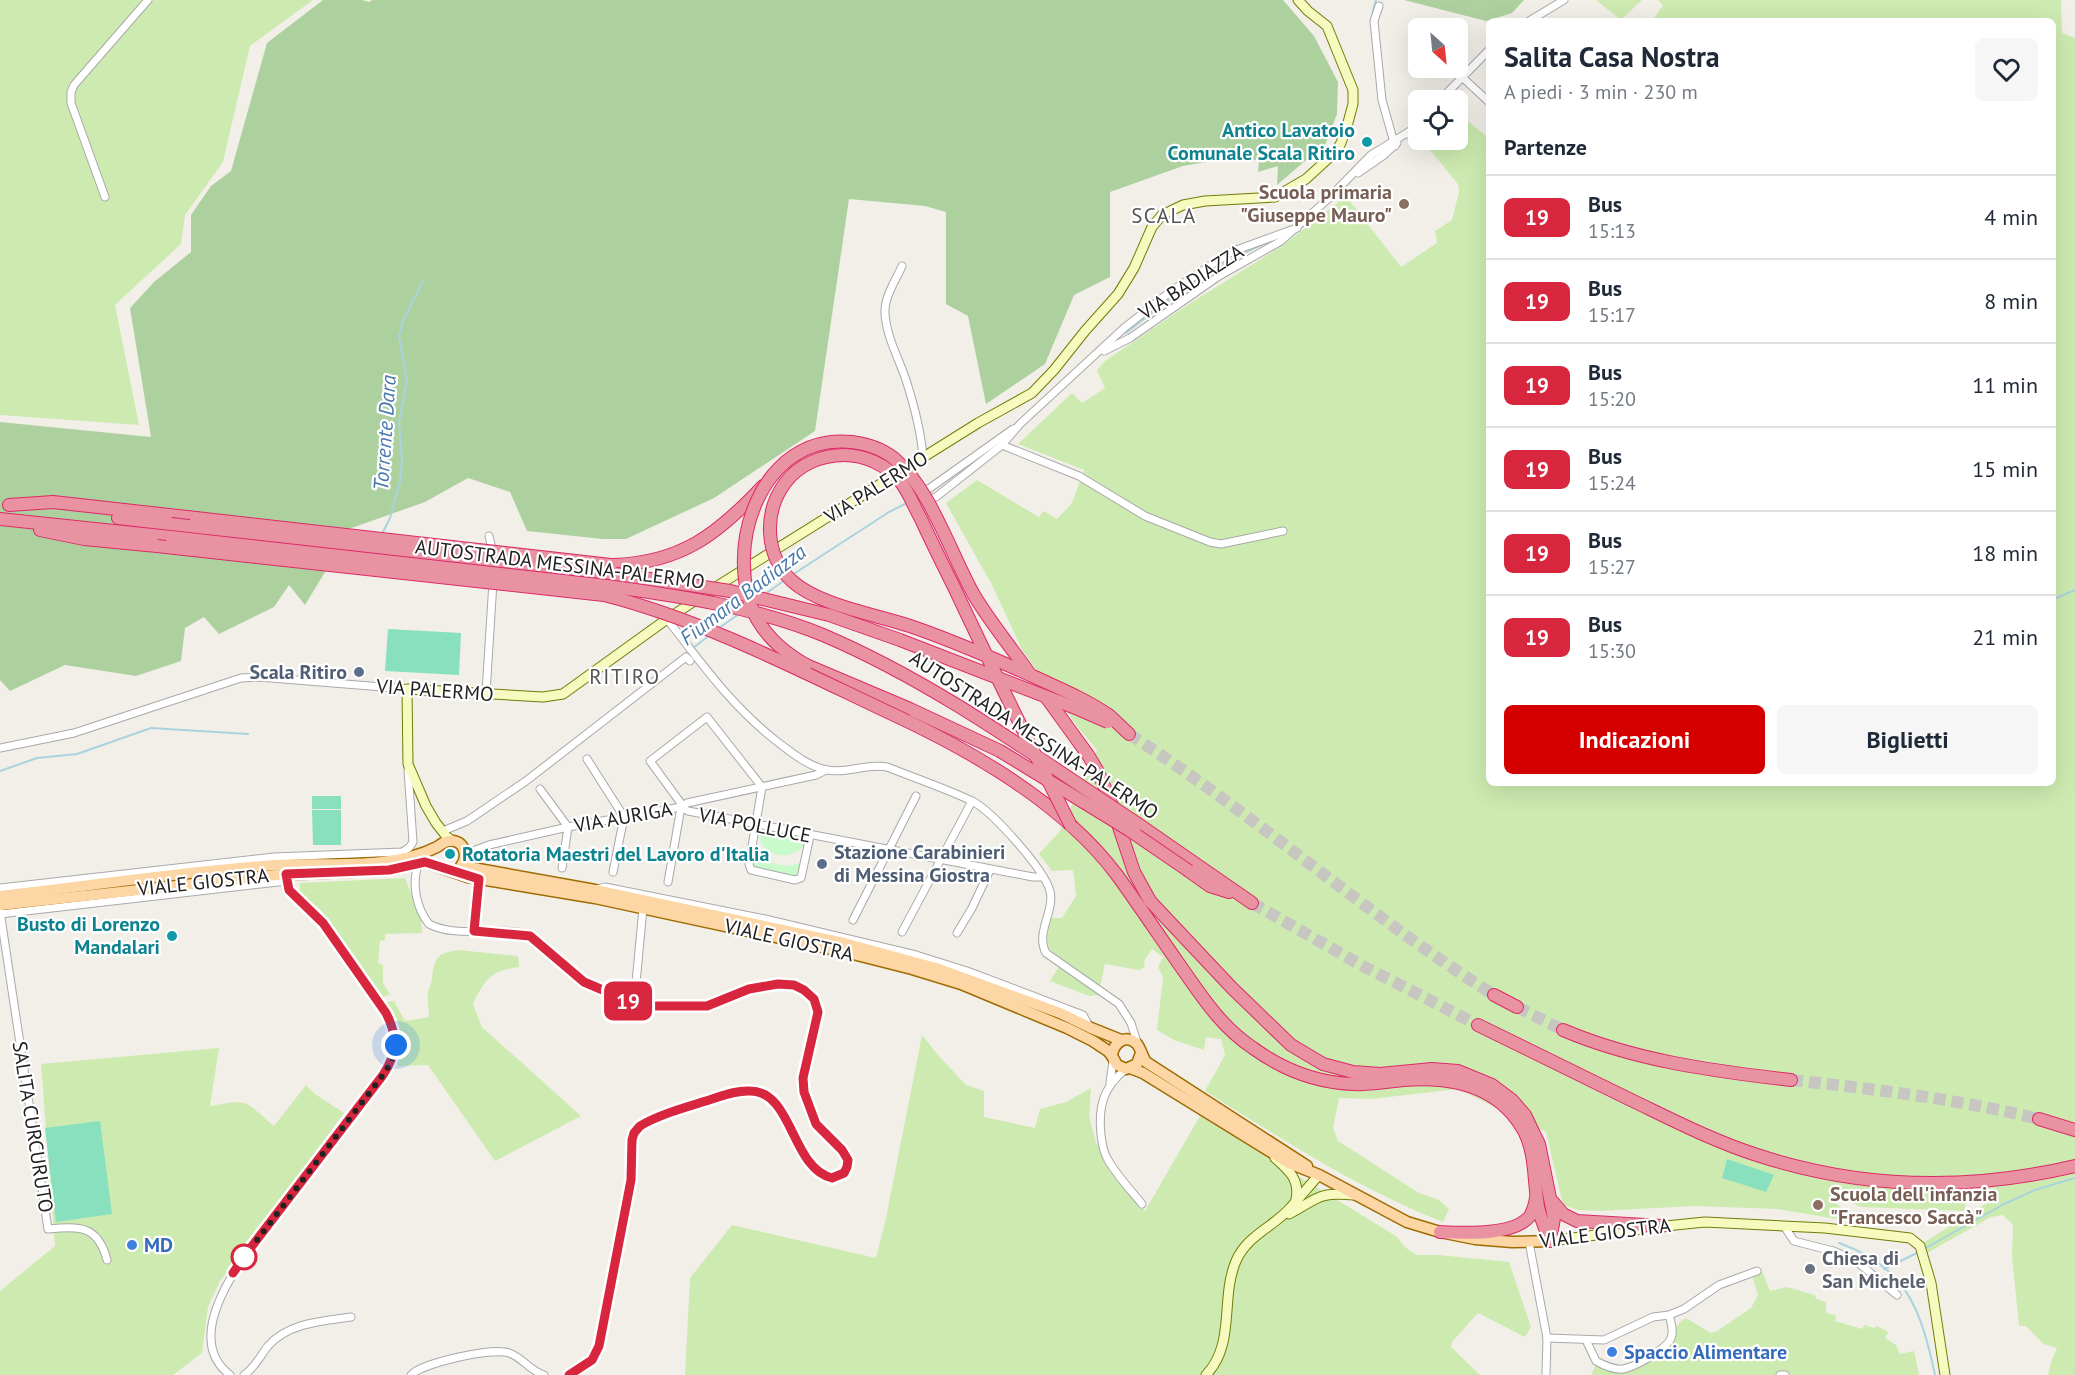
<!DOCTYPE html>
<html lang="it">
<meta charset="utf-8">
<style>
body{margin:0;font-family:"PT Sans",sans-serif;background:#f6f6f7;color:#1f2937;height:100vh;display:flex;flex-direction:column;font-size:22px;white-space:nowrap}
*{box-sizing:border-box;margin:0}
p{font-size:20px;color:#747a83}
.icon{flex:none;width:33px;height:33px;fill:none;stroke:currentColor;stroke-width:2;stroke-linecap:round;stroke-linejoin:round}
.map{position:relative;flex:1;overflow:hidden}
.side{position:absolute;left:1486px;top:18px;width:570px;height:768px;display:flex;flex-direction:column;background:#fff;border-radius:9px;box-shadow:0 6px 24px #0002}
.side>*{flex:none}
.badge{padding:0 12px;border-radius:9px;font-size:21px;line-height:39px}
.needle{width:39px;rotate:153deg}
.tools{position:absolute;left:1408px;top:18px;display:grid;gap:12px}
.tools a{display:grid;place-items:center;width:60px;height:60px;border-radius:9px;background:#fff;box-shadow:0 6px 24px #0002;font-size:30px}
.you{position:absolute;width:30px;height:30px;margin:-15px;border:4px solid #fff;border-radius:50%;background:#1a73e8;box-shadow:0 0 0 9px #1a73e833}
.map>.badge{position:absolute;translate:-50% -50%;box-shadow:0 0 0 3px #fff}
h2{padding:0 18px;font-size:22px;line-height:54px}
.round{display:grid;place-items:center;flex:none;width:63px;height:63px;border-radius:9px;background:#f6f6f7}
.overview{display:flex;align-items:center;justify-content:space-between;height:102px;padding:0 18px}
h1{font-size:28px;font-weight:700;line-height:45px}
.cta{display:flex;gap:12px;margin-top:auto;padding:12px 18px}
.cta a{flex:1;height:69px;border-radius:9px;background:#d40000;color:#fff;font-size:24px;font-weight:700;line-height:69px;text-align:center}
.cta a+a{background:#f6f6f7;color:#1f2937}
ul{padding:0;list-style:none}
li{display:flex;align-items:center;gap:18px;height:84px;padding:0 18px;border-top:2px solid #e0e1e3}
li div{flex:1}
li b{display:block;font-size:22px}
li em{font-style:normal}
li .badge{min-width:66px;font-weight:700;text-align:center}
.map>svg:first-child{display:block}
.grass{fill:#cdebb0}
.forest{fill:#add19e}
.park{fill:#c8facc}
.pitch{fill:#88e0be}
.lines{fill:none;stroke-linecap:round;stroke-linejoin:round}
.stream{stroke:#aad3df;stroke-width:2}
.highway-tunnel{stroke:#c8c6c1;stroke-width:12;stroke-dasharray:12 6;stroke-linecap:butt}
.street-casing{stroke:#a9a9a9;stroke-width:9}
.secondary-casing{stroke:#707d05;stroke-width:11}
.primary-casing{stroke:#a06b00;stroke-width:13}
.highway-casing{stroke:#dc2a67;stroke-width:14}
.street{stroke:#fff;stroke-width:7}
.secondary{stroke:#f7fabf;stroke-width:9}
.primary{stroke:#fcd6a4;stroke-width:10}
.highway{stroke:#e892a2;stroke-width:12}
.highway-bridge-casing{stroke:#dc2a67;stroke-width:14;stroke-linecap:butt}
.highway-bridge{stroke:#e892a2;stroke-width:12}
.line-casing{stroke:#fff;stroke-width:14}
.line{stroke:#d7263d;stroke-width:9}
.walk{stroke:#222;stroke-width:6;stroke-dasharray:0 10.8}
.culture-dot{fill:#0f9aa8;stroke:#fff;stroke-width:2}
.education-dot{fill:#8d6e63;stroke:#fff;stroke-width:2}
.service-dot{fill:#5c6f8a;stroke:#fff;stroke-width:2}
.shop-dot{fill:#3f7fe0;stroke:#fff;stroke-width:2}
.stop-dot{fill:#fff;stroke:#d7263d;stroke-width:3}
.worship-dot{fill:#6b7280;stroke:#fff;stroke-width:2}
.labels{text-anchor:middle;stroke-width:4.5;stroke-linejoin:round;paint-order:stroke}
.culture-label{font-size:20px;font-weight:bold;fill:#0d838f;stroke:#fff;text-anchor:end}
.education-label{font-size:20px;font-weight:bold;fill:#785e54;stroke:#fff;text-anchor:end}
.street-label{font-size:20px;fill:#222;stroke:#fff}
.service-label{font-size:20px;font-weight:bold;fill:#4e5e75;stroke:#fff;text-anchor:end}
.shop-label{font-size:20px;font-weight:bold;fill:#366cbe;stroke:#fff;text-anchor:start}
.worship-label{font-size:20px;font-weight:bold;fill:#5b616d;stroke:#fff;text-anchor:start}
.neighbourhood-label{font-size:21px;letter-spacing:1.5px;fill:#555;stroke:#fff}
.water-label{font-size:21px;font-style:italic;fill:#4a7aab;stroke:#fff}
</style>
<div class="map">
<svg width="2075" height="1375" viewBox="0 0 2075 1375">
<rect width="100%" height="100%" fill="#f2efe9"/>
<g class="grass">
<polygon points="0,0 313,0 250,46 223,162 185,215 181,244 115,305 139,425 0,415"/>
<polygon points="1596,0 1642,0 1621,20"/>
<path d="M1658,0h403l1,33 13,5v1337h-27l3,-13 6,-14 -14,-4 -17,-18h-7l-7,-69 1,-32 -10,-10 -12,2 -64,36 -4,-10 75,-47 -30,-1 -4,16 -103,-4 -25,-11 -1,6 17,15 -9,3 -66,-11 -83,-3 -95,5 -21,-1 -15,-5 -17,-73 -88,-43 -87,10 -32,-1 -6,30 5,13 81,52 20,7 10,9 -6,13c-85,-33 -161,-83 -238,-131l20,-36 -4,-16 -15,-2 -2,13 -30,-10 -17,-10 6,-53 -5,-10 5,-10 -11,-8 -8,12 1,6 -6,3 -34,-6 -7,31 -9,1 -39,-15 13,-21c-21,-14 -16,-20 -12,-42h11l14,-22 -3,-26 -21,1 -13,-17 21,-23 37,-81 -17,-20 -58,-80 -30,-65 -46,-82 31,-23 62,37 5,-6 13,8 15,-16 12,-33 -66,-26 54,-51 10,10 23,-15 -8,-18 8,-9 84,-57 93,-58 64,-50 55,71 36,-24 -2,-12 17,-11 7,-28 -1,-8 -36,-44h36v-9l10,-10 22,18v644h564v-762h-402l11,-16z"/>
<polygon points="405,878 421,920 422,933 385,934 385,940 380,941 378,963 383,965 383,983 390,995 382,997 319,908 300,896 300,883"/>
<path d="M458,950l60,6 1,11c-29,4 -34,12 -46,37l9,23 99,89 -86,45 -67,-96 -31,1c11,-25 1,-41 -10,-64l7,-1 11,20 24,-4c0,-8 -2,-17 -1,-25 1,-5 4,-9 4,-14 3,-21 4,-24 26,-28z"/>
<polygon points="922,1035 938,1055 966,1085 984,1091 984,1117 1035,1128 1040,1109 1066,1102 1091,1088 1089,1116 1096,1143 1145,1211 1200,1116 1396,1236 1406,1248 1417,1255 1439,1255 1509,1262 1531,1327 1525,1337 1478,1313 1452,1342 1451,1347 1480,1375 685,1375 690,1278 732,1225 876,1258 886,1218"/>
<path d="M219,1048l-9,58c39,-7 34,-6 64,20l32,-41 9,9 29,19 -124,168 -12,26 -6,46 -29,22h-173v-84l55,-45 -14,-182z"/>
<path d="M1762,1271l8,20 17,-4 28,8 1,4 10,3v11l10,2 -1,6 27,8 2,-4 10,3 3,-2 11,6 -3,6 11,7 4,9 14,-3 5,24h-328l5,-11 26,7 52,-33c2,-9 3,-16 12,-20l25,15 6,-2 34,-23 7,-13 -6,-19z"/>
</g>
<g class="forest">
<polygon points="323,0 362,0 369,2 372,0 1283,0 1314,36 1338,82 1337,114 1326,143 1277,185 1278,166 1258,172 1259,160 1212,161 1183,166 1110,192 1110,277 1074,295 1045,364 986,404 968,316 946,304 946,212 925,206 849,199 815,431 714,498 626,539 603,539 527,531 510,492 468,478 425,502 346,530 325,572 305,605 289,585 274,607 219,634 204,617 185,628 181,661 136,676 65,665 10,691 0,680 0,422 151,437 130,308 154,282 191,252 191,215 211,186 231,171 267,43"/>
<polygon points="1404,0 1524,0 1512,13 1486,21"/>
</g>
<g class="park">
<path d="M764,830l36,6 4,8c-12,18 -39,14 -45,-7z"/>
<polygon points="755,853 768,862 786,866 801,863 799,875 796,877 754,868 751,864"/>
</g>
<g class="pitch">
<polygon points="388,629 461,633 459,675 385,671"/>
<rect x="312" y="796" width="29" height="13"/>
<polygon points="312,810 341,810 341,845 313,845"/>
<polygon points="100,1121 112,1214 56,1222 45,1128"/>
<polygon points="1727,1159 1774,1175 1766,1192 1722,1178"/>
</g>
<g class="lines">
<g class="stream">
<polyline points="1373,11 1376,0"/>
<path d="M1126,333c42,-33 89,-69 140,-90"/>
<polyline points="382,534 390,518 400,482 402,460 399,422 407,381 399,336 403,321 423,281"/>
<polyline points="792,575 889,512 909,502"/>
<polyline points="765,594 785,580"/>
<polyline points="2054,599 2075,590"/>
<polyline points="719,628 739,614"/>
<polyline points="693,648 710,635"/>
<polyline points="0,771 37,758 77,754 151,728 248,734"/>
<path d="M1839,1243c68,24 82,67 96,132"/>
<polyline points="1924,1249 2004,1204 2035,1190 2075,1178"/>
<polyline points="1884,1269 1919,1252"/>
</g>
<g class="highway-tunnel">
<path d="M1129,734c126,81 238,181 365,261"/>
<polyline points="1252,903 1361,965 1478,1025"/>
<polyline points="1517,1007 1563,1030"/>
<path d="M1791,1080c83,9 166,19 248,39"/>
</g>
<defs>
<g id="street">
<polyline points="1379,6 1374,21 1382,100 1395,146"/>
<polyline points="1529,21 1564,0"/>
<polyline points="1462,77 1490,103"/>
<polyline points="1440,100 1490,49"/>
<polyline points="1407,134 1419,124"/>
<polyline points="1358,173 1384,155 1397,143"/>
<polyline points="105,197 71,103 71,92 74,85 148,0"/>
<path d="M902,266c-6,14 -18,31 -17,47 1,23 14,46 21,67 8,25 15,51 17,77"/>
<polyline points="1104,351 1130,338 1219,276 1281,241 1328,199 1371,155 1410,131"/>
<polyline points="1002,445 1079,476 1145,516 1210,542 1221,544 1283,531"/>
<polyline points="920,492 930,488 1013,429"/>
<polyline points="926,500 936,497 1002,445 1020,424 1124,328 1170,292 1231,252 1297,228"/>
<polyline points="489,536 493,553"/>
<path d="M667,619c35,45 63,85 108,121 16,12 32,26 52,30 20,4 40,-7 60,-3 28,11 58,21 85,34 20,10 72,68 78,90 5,20 -15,42 -4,62l73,51 12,19 7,22"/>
<polyline points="486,693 493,582"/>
<polyline points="0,748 74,733 241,678 259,677 407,689"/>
<polyline points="587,759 624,817 613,872"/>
<polyline points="540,789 568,827 562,868"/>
<polyline points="681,807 680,802 650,761 707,717 762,787 749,864 751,870 795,880 801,878 810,836"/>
<polyline points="681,807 688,811 1033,877 1043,877"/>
<polyline points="443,831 467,821 526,781 686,657 690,661"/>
<polyline points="465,854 489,845 568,827 681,807 687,803 816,775 826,770"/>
<path d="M419,863c-8,19 -3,45 10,61 28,15 70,1 100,11 13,5 30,26 41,36 16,14 48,29 69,34 17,5 38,3 55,2 35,0 79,-41 113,-15 22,16 2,64 -4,86 -2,14 6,36 14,48 8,12 42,29 27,46 -10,12 -22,3 -30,-6 -18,-18 -25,-49 -41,-66 -5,-5 -13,-9 -20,-9 -22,-3 -93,24 -113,35l-6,7 -2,7 -1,40 -32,166 -7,14 -23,15"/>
<polyline points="668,882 681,807"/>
<polyline points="0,888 274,857 402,852 409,848 413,842 408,770"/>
<polyline points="597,889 605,887 765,919 916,955 967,971 1083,1015 1089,1026"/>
<path d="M0,911l48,318c31,-3 50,-4 59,31"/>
<polyline points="0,914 287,881"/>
<polyline points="853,920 916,796"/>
<polyline points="474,931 479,879"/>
<polyline points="902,932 972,801"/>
<polyline points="957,933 972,908 990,870"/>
<polyline points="634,1004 643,908"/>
<path d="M1126,1069c-23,18 -28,38 -25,66 1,8 2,16 6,23 9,17 23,31 35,46"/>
<polyline points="1110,1083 1113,1061"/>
<polyline points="1784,1226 1794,1241 1833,1251 1830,1263"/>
<polyline points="1529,1242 1547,1338 1546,1375"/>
<polyline points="1833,1251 1855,1260 1897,1295"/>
<polyline points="1547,1338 1604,1340 1653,1317 1669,1315 1684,1309 1719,1285 1757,1271"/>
<path d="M1586,1340l10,21c7,4 19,9 27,8 12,-2 44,-20 48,-31 3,-7 0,-16 -2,-23"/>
<path d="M230,1375c-43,-33 -3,-93 19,-126l134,-174c14,-21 15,-39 3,-62l-63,-90 -34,-34 -3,-15"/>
<path d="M244,1375c11,-7 16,-19 24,-29 20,-23 54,-25 83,-29"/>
<path d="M411,1375c11,-12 82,-28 98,-22 13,4 21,18 35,22"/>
<polyline points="1780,1375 1785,1375"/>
</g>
<g id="secondary">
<polyline points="453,841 447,837 436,823 426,806 408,764 407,689 543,697 563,694 667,619 719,585 978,423 1032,393 1054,370 1085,331 1118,294 1134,268 1152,227 1162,215 1183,205 1205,201 1275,197 1306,179 1331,156 1340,145 1346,130 1353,104 1353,90 1327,26 1308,11 1298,0"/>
<path d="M1275,1158c14,12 25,22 21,41"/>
<path d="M1289,1214c30,-16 28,-22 65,-19"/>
<polyline points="1656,1227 1705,1222 1825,1228 1910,1238 1920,1246 1931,1283 1945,1375"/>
<polyline points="1550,1241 1642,1229"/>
<path d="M1206,1375c30,-31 14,-77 30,-114 11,-26 38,-34 55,-54 10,-11 18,-21 28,-32"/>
</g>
<g id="primary">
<polyline points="464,862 473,868 484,870 595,890 844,943 914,962 936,968 1060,1013 1091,1028 1121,1040"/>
<path d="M0,896c91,-10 184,-25 276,-31 51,-3 114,6 161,-18 4,-2 7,-6 12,-6 15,-2 20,15 12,25"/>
<polyline points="0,905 276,875 389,870 425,862 468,877 595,898 841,951 912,969 961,984 1067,1028 1093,1041 1108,1051 1112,1056"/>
<path d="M1141,1053l-4,11 -11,5 -9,-4 -5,-9c1,-13 14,-23 25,-12 4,5 5,12 9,18l161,104"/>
<polyline points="1130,1068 1143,1073 1289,1163 1319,1175 1407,1222 1440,1232 1475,1239 1512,1242 1550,1241"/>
</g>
<g id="highway">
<polyline points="9,505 53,502 196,518"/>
<polyline points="118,518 171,524"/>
<polyline points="0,519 171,537"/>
<polyline points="40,530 84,539 157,546"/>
<path d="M613,565c68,-2 105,-31 150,-79"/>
<polyline points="806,665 910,709 1000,751"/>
<polyline points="1110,716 1129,734"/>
<path d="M907,721c73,35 160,87 210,154 21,29 41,59 62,89 22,31 41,62 74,84 29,21 64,35 101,36 16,1 33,-2 49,-4 48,-4 96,5 121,51 13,25 9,54 15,80 3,10 7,20 11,30"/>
<polyline points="1088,755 1097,770 1109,797 1134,872 1150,901 1232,988 1291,1045 1323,1064 1353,1072 1380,1074 1432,1069 1458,1071 1492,1085 1512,1100 1525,1115 1539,1144 1554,1218 1550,1241"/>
<polyline points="1138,824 1252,903"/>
<polyline points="1189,871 1210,886 1229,892"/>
<polyline points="1494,995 1517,1007"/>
<path d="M1478,1025c50,24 100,49 151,74 42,20 84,42 128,56 104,34 212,36 318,11"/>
<path d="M1563,1030c73,31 150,41 228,50"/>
<polyline points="2039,1119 2075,1130"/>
<polyline points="1552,1201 1563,1214 1577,1221 1662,1226"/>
<path d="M1440,1232c24,1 74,4 90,-16 4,-6 5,-12 6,-18"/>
</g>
</defs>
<use href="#street" class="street-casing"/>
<use href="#secondary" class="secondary-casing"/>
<use href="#primary" class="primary-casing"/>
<use href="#highway" class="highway-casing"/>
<use href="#street" class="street"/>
<use href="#secondary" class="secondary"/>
<use href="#primary" class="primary"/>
<use href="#highway" class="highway"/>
<defs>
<g id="highway-bridge">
<polyline points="196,518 611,565"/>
<polyline points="171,524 610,573 730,591 829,615 900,640 1078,709 1108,722"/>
<path d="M171,537l436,49c73,10 148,21 216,49 113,48 213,122 315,189"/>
<path d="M157,546l447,49c106,27 204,80 303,126"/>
<path d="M806,665c-20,-12 -37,-25 -49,-46 -36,-69 4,-187 95,-177 16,2 33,8 45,19 33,28 55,95 77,134 16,27 37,52 55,78"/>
<polyline points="1046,697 1088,755"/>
<polyline points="1000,751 1129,830 1189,871"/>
<path d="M1071,826c-40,-79 -80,-160 -118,-241 -11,-22 -22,-44 -32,-66 -7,-12 -12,-27 -21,-38 -14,-16 -35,-26 -56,-26 -23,0 -46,10 -59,28 -22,30 -20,73 7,98 26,24 85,34 118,45 44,15 85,33 127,52 26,12 50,22 73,38"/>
</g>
</defs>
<use href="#highway-bridge" class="highway-bridge-casing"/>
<use href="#highway-bridge" class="highway-bridge"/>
</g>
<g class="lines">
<defs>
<path id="line" d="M233,1273l16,-23 134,-175c14,-21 15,-39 3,-62l-63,-90 -34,-33 -3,-16 103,-4 36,-8 54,17 -5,52 56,5 54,46 56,24h67l42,-17 29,-5 16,1 10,5 10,9 4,13 -15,66 1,14 12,32 26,26 6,10 -1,7 -3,6 -12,5c-41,-10 -39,-87 -82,-87 -14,-1 -28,5 -41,9 -22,7 -49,14 -69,26l-6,7 -2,7 -1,40 -32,166 -7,14 -23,15"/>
</defs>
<use href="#line" class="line-casing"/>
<use href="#line" class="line"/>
<polyline class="walk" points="244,1257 383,1075 392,1061 396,1045"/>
</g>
<g class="culture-dot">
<circle cx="1367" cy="142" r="6"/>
<circle cx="450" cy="854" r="6"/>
<circle cx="172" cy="936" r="6"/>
</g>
<g class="education-dot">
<circle cx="1404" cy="204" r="6"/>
<circle cx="1818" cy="1205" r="6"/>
</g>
<g class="service-dot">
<circle cx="359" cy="672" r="6"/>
<circle cx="822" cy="864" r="6"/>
</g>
<g class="shop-dot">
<circle cx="132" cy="1245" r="6"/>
<circle cx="1612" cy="1352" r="6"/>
</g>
<circle class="stop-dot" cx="244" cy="1257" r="12"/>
<circle class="worship-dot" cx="1810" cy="1269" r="6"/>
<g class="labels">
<g class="culture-label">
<text x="1355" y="137">Antico Lavatoio<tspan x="1355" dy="23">Comunale Scala Ritiro</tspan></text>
<text x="462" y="861" text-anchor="start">Rotatoria Maestri del Lavoro d'Italia</text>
<text x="160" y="931">Busto di Lorenzo<tspan x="160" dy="23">Mandalari</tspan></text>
</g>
<g class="education-label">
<text x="1392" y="199">Scuola primaria<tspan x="1392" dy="23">"Giuseppe Mauro"</tspan></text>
<text x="1830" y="1201" text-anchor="start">Scuola dell'infanzia<tspan x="1830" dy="23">"Francesco Saccà"</tspan></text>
</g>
<g class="street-label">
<text transform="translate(1191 282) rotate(-33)" y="7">VIA BADIAZZA</text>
<text transform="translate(876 487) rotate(-32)" y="7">VIA PALERMO</text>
<text transform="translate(560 564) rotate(7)" y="7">AUTOSTRADA MESSINA-PALERMO</text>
<text transform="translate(435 690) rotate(4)" y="7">VIA PALERMO</text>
<text transform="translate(1034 735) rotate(33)" y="7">AUTOSTRADA MESSINA-PALERMO</text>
<text transform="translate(623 817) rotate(-10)" y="7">VIA AURIGA</text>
<text transform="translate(755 825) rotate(11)" y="7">VIA POLLUCE</text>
<text transform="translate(203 882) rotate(-6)" y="7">VIALE GIOSTRA</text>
<text transform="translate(789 940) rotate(13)" y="7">VIALE GIOSTRA</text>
<text transform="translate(33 1127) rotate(81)" y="7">SALITA CURCURUTO</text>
<text transform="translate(1605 1233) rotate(-7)" y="7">VIALE GIOSTRA</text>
</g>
<g class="service-label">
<text x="347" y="679">Scala Ritiro</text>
<text x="834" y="859" text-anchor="start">Stazione Carabinieri<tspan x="834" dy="23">di Messina Giostra</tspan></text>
</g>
<g class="shop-label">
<text x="144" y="1252">MD</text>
<text x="1624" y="1359">Spaccio Alimentare</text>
</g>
<g class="worship-label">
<text x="1822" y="1265">Chiesa di<tspan x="1822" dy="23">San Michele</tspan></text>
</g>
<g class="neighbourhood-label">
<text x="1164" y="223">SCALA</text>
<text x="625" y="684">RITIRO</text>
</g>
<g class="water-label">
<text transform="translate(385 433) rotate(-86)" y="7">Torrente Dara</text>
<text transform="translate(743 595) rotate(-37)" y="7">Fiumara Badiazza</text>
</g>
</g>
</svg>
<div class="tools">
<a><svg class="needle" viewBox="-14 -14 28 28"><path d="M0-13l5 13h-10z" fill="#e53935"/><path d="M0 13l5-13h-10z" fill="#747a83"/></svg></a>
<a><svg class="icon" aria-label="locate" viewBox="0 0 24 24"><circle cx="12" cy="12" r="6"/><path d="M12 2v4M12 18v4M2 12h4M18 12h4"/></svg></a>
</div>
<div class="you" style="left:396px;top:1045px"></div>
<b class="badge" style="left:628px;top:1001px;background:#d7263d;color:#fff">19</b>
<section class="side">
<div class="overview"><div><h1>Salita Casa Nostra</h1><p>A piedi · 3 min · 230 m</p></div><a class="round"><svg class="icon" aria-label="heart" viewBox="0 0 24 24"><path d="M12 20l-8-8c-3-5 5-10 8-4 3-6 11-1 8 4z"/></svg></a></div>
<h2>Partenze</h2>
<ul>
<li><span class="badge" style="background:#d7263d;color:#fff">19</span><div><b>Bus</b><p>15:13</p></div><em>4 min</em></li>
<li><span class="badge" style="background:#d7263d;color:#fff">19</span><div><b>Bus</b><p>15:17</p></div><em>8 min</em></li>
<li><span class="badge" style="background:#d7263d;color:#fff">19</span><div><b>Bus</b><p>15:20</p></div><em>11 min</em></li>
<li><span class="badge" style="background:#d7263d;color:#fff">19</span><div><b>Bus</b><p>15:24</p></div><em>15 min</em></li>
<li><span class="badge" style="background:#d7263d;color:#fff">19</span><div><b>Bus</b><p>15:27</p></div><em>18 min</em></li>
<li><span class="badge" style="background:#d7263d;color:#fff">19</span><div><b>Bus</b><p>15:30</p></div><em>21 min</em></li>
</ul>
<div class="cta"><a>Indicazioni</a><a>Biglietti</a></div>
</section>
</div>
